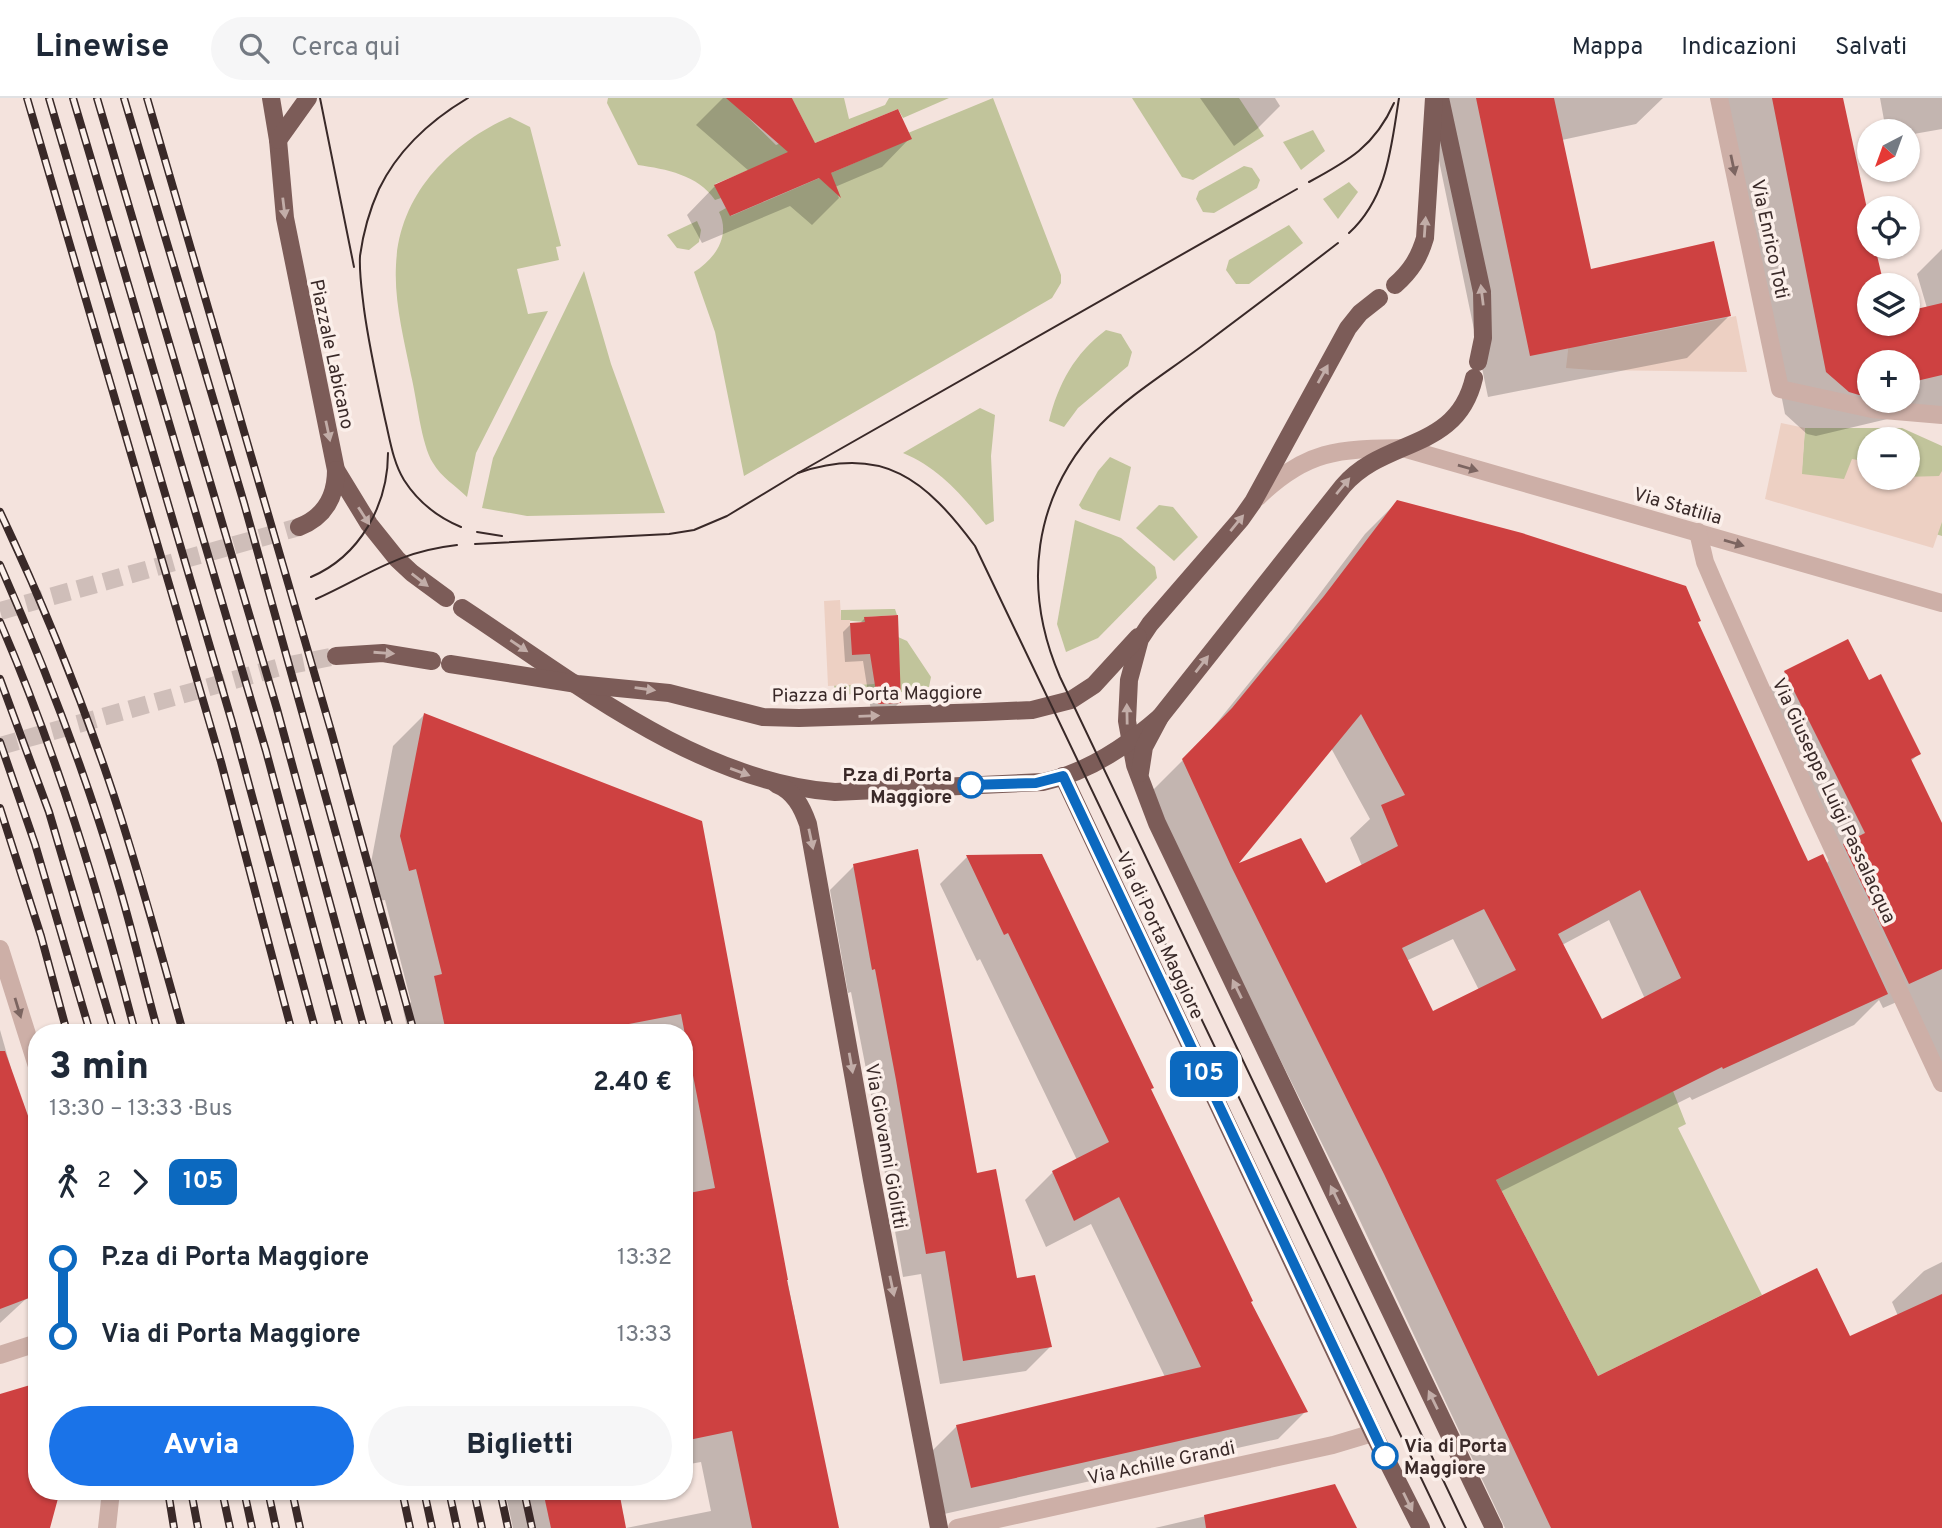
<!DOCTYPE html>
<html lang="it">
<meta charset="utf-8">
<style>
body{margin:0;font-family:Overpass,sans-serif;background:#f6f6f7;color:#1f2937;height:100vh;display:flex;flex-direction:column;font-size:26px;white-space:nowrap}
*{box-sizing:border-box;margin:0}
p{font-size:23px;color:#747a83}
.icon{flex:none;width:38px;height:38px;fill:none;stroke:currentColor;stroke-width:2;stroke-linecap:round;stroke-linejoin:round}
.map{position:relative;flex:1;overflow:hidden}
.panel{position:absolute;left:28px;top:926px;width:665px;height:476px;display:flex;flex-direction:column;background:#fff;border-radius:28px;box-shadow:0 2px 5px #0004}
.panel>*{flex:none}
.badge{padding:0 14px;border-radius:10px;font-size:24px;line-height:46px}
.needle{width:46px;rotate:221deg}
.fabs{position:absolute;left:1857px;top:21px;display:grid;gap:14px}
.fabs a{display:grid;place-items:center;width:63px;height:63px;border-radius:50%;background:#fff;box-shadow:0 2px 5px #0004;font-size:35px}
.map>.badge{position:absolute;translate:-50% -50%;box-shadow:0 0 0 4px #fff}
.legs{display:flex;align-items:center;gap:10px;height:77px;padding:0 21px;font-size:23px}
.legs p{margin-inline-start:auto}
.head{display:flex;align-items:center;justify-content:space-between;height:119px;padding:0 21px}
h1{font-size:38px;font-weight:800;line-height:52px}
.action{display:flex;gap:14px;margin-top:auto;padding:14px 21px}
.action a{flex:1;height:80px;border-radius:42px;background:#1a73e8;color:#fff;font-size:28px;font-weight:800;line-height:80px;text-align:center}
.action a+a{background:#f6f6f7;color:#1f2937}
ul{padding:0 21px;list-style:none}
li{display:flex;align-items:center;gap:24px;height:77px;font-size:26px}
li i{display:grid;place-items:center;width:10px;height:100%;margin:0 9px;background:currentColor}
li i::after{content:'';width:18px;height:18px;margin:-9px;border:5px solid;border-radius:50%;background:#fff}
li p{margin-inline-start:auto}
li:first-child i{background:linear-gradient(#0000 50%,currentColor 0)}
li:last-child i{background:linear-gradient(currentColor 50%,#0000 0)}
header{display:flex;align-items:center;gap:42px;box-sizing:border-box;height:98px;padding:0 35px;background:#fff;border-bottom:2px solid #e0e1e3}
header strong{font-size:33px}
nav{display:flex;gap:38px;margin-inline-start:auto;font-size:24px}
.search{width:490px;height:63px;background:#f6f6f7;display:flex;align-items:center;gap:18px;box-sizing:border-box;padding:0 24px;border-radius:38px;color:#747a83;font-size:26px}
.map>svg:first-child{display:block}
.green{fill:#c1c49b;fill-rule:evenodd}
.plaza{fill:#edd0c3}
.shadow{fill:#0003;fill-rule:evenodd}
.building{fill:#ce4141;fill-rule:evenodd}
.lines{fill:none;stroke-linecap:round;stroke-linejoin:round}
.major-tunnel{stroke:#cfbeb9;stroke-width:18;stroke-dasharray:18 9;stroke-linecap:butt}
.minor{stroke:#cdafa7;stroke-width:18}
.major{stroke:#7c5c58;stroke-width:18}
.tram{stroke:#392928;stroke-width:2}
.rail-casing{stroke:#392928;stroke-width:8}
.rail{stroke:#fbefea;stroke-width:5;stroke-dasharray:16;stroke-linecap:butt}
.oneway{fill:#7c6561}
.oneway2{fill:#c2ada8}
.line-1-casing{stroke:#fff;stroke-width:16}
.line-1{stroke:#0c69bf;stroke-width:10}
.stop-1-dot{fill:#fff;stroke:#0c69bf;stroke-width:3.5}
.labels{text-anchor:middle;stroke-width:7;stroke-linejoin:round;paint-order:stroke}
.street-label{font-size:19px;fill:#392928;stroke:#fbefea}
.stop-label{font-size:19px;font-weight:bold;fill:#392928;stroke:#fbefea;text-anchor:end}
</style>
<header>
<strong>Linewise</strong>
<div class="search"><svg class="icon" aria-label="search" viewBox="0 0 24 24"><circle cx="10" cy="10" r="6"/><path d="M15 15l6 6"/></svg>Cerca qui</div>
<nav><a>Mappa</a><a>Indicazioni</a><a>Salvati</a></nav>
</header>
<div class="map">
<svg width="1942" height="1430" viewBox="0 0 1942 1430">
<rect width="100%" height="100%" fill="#f4e3dd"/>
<g class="green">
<path d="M608,0h120l48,47 33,-13 -17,-34h52l5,21 36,-14 4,-7h60l-46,20 -5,-9 -183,75 6,14 -6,2c-17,-25 -49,-31 -77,-35l-31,-62z"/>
<path d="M993,0l68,177v8l-9,15 -308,178 -29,-144 -21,-60c21,-13 37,-36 25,-60l7,-4 5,8 179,-77 -2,-6z"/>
<polygon points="1132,0 1239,0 1264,38 1193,82 1182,79"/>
<path d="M510,19l20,10 31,119 -5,1 3,13 -42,9 11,45 20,-3 -72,142 -9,44c-11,-11 -26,-20 -34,-34 -12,-19 -16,-64 -22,-88 -7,-36 -17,-73 -15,-110 3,-70 53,-121 114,-148z"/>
<polygon points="1313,32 1325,53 1301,72 1283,44"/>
<polygon points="1244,68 1252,70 1260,82 1257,90 1214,115 1203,114 1196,101 1199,93"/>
<polygon points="1349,84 1358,94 1338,121 1323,101"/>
<polygon points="697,123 701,132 699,144 689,152 677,150 667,137"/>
<polygon points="1289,127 1303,145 1249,186 1236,186 1226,172 1229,162"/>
<polygon points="584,173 611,266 665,415 527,418 482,410 493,360"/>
<path d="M1106,232l15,4 11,18 -4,14 -50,42 -14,19 -15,-6c9,-37 26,-68 57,-91z"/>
<path d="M980,310l15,7 -4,41 3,65 -8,4c-24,-30 -47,-57 -83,-72z"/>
<path d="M1805,330h97l40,18v90l-142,-43zM1869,341h39v39h-39z"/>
<polygon points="1110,359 1131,369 1120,423 1082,411 1079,407 1098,373"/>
<polygon points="1159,407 1173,409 1198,439 1174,463 1136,430"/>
<polygon points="1075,422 1121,440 1155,469 1157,480 1098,540 1066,554 1057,526"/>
<polygon points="892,511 895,511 897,517 865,519 865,524 841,522 841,512"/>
<polygon points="898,539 907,543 931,579 929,589 922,593 835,597 834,587 874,586"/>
<polygon points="1673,993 1686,1026 1678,1030 1762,1197 1598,1278 1496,1082"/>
</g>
<g class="plaza">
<polygon points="1736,218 1747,274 1592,272 1566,270 1569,244 1589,247"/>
<polygon points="1781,325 1805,330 1802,376 1844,381 1852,361 1869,364 1869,380 1939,378 1942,373 1942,424 1933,450 1765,401"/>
<polygon points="840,502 841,522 850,522 852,557 896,555 874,586 828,588 824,503"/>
</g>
<g class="shadow">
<polygon points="723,0 790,0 814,47 910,40 882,69 835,89 839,100 812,127 790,108 702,145 687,117 715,88 749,73 696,27"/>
<polygon points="1200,0 1275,0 1280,8 1257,31 1234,48"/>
<polygon points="1426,0 1663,0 1636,26 1562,42 1590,173 1729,218 1687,260 1488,299"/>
<path d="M1722,0h119l28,128v21h5l8,38h-13v39h39v-11l19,-5 -10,-34 25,-25v157l-126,30 -9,-2 -22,-20zM1869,264h39v39h-39z"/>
<polygon points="1880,0 1942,0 1942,31 1908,37 1908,33 1886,33"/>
<path d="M1397,404l299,121 111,240 19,1 11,-12 -77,-155 25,-25 83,10 51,72 -9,8 32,65v259l-43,-85 -16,7 -4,-8 -25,25 -162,75 -2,-3 -190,95 97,187 252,-40 49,-23 -6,-14 32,-31 18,-9v266h-437l-152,-322 -153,-308 -48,-107 50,-50 91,-112 72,-95zM1331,650l39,71 -20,19 12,28 -37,19 -91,-18zM1609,822l36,79 -44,23 -39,-77zM1453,841l26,51 -47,23 -26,-52z"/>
<polygon points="865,520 899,605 892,612 871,613 863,563 845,564 843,534 851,526 859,526"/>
<polygon points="424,617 700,724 787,1181 837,1430 626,1430 711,1413 701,1364 684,1367 684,934 408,934 403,911 411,904 385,802 378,803 370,770 393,648"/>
<polygon points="1041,758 1249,1204 1306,1313 1278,1341 944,1416 929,1356 957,1328 1165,1279 1091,1126 1046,1149 1025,1102 1053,1074 1077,1062 980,861 977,863 940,786 967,759"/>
<polygon points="854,768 1015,1182 1050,1249 1026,1273 940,1286 921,1176 903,1179 873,1007 851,894 848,895 830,792"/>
<polygon points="0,932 20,1002 28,1199 0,1225"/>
<polygon points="1334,1388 1355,1430 1155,1430"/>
<polygon points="505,1393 617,1393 625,1430 513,1430"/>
</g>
<g class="building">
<polygon points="726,0 792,0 815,45 898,11 912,41 831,75 841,100 819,80 730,118 714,87 788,54"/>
<polygon points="1476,0 1554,0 1591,171 1714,143 1731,218 1530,258"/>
<polygon points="1772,0 1843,0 1869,120 1869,149 1875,149 1884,187 1869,187 1869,226 1908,226 1908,213 1942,205 1942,277 1908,285 1908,264 1869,264 1869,294 1859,297 1849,294 1826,274"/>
<path d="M1397,402l125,33 164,53 15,35 -3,1 101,220 9,19 15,-7 65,140 -165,75 -1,-2 -226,113 102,196 219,-108 33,68 92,-42v234h-391l-167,-354 -153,-308 -49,-107 50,-51 92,-112zM1361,616l44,81 -24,10 17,41 -72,37 -25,-45 -62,25zM1640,792l41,88 -79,41 -44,-85zM1484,811l32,61 -83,41 -31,-63z"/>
<polygon points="898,517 901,605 878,606 870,556 852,557 850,525 865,524 864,519"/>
<polygon points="1848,541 1869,582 1881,576 1921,656 1911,661 1942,725 1942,871 1909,886 1843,746 1865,735 1784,573"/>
<polygon points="424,615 702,723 788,1182 787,1182 839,1430 752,1430 732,1333 684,1343 684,1096 715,1090 681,916 608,930 609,934 446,934 434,878 442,876 416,771 409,773 400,738"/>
<polygon points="918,751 977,1075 996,1071 1017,1180 1035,1177 1052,1249 963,1263 945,1153 926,1156 896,982 875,871 872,872 853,766"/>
<polygon points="1042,756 1154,990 1151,991 1253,1203 1251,1204 1308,1314 971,1390 956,1327 1201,1269 1119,1099 1074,1123 1052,1073 1109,1044 1008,835 1004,837 966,757"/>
<polygon points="0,953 5,953 37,1043 37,1187 29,1200 0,1211"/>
<polygon points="37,1285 37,1393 60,1393 50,1430 0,1430 0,1296"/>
<polygon points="1335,1386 1357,1430 1206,1430 1204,1417"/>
<polygon points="543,1393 619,1393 626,1430 551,1430"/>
</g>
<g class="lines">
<g class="major-tunnel">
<polyline points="0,513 299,429"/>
<polyline points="0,648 280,569 336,558"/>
</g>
<g class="minor">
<polyline points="1719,0 1780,291 1872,311 1942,317"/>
<path d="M1258,399c48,-47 80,-48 145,-49l539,155"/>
<polyline points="1698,434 1705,464 1717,492 1814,710 1942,985"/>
<polyline points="0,851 37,968"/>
<polyline points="0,1257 37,1245"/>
<polyline points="107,1430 111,1393"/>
<polyline points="957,1430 1333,1347 1373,1335"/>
</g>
<g class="major">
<polyline points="271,0 278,42 285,120 336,372 369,426 397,461 412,475 446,500"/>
<polyline points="1440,0 1482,194 1483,240 1478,264"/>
<polyline points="278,42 308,0"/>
<path d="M1395,187c16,-14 24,-27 30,-47l9,-140"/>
<polyline points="1379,200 1360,215 1348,230 1253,404 1241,421 1150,526 1140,541 1129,582 1127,623 1135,667 1157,725 1494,1430"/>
<path d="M299,429c26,-10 37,-31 37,-57"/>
<path d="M462,510c111,73 236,174 373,184l208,-10c43,-9 84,-36 117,-65"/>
<polyline points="336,558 383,555 432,563"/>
<polyline points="450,566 577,586 669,595 763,619 799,620 985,614 1032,612 1071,602 1094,587 1138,539"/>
<path d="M1140,675l4,-26 16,-30 183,-231c42,-49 114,-34 131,-108"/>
<polyline points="1063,678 1373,1335 1421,1430"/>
<path d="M776,686c18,7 26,23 32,40l64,356 67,348"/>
</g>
<g class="tram">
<polyline points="320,0 354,169"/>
<path d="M1309,84c39,-21 66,-36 85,-79"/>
<path d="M1349,135c39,-36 42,-86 50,-135"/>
<path d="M1338,145c-44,34 -88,67 -132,100 -34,26 -77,52 -106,82 -68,72 -78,164 -40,252l406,851"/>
<path d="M798,375c85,-29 128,7 177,73l470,982"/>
<path d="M461,429c-24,-10 -43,-25 -57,-47 -11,-18 -14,-40 -19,-61 -8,-37 -16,-73 -21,-110 -2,-18 -5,-35 -4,-53 3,-22 10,-47 19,-67 19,-39 52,-69 89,-91"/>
<polyline points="477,434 502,438"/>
<polyline points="475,446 669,436 694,432 727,418 798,375 1297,91"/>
<path d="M311,479c49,-21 77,-72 77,-124"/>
<path d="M316,501c53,-24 80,-47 141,-54"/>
</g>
<defs>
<g id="rail">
<polyline points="27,0 221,664 292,934"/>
<polyline points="49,0 232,624 316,934"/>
<polyline points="73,0 266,653 341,934"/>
<polyline points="97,0 277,611 365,934"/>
<polyline points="124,0 244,405 391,934"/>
<polyline points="147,0 332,636 414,934"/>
<path d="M0,414c43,91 81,185 113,281 26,79 48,159 70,239"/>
<path d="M0,467c45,102 85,207 117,314 15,50 27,102 41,153"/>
<path d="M0,524c57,132 99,271 135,410"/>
<polyline points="0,581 49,714 114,934"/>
<polyline points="0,644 35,746 90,934"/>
<polyline points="0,710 41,838 67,934"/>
<polyline points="168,1393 174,1430"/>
<polyline points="191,1393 198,1430"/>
<polyline points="222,1393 230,1430"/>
<polyline points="244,1393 252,1430"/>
<polyline points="268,1393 276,1430"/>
<polyline points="292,1393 300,1430"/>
<polyline points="402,1393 410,1430"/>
<polyline points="424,1393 432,1430"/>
<polyline points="449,1393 457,1430"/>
<polyline points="474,1393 482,1430"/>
<polyline points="500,1393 508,1430"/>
<polyline points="524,1393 532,1430"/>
</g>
</defs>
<use href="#rail" class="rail-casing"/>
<use href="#rail" class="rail"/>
</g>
<defs><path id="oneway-solid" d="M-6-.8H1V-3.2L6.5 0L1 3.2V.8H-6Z" transform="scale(1.75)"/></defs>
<g class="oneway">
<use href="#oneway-solid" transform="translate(1733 67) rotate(78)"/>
<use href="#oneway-solid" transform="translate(1468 370) rotate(16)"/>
<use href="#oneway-solid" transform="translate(1734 445) rotate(16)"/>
<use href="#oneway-solid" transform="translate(18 910) rotate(73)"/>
</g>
<g class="oneway2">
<use href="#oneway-solid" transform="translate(284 110) rotate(83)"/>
<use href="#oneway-solid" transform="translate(1425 129) rotate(-86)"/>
<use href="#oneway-solid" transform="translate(1482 197) rotate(-97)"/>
<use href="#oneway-solid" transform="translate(1323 276) rotate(-61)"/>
<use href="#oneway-solid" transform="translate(328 333) rotate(78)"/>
<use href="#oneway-solid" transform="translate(1343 388) rotate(-50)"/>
<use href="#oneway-solid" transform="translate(364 418) rotate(57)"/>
<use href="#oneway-solid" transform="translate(1237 425) rotate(-51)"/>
<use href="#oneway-solid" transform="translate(420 482) rotate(38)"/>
<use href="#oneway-solid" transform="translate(519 548) rotate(34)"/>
<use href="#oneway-solid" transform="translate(384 555) rotate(4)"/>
<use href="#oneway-solid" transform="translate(1202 566) rotate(-52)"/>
<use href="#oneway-solid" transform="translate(645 591) rotate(8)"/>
<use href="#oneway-solid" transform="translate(1127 616) rotate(-91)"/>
<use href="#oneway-solid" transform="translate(869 618) rotate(-2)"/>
<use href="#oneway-solid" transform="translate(740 674) rotate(20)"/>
<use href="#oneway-solid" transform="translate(811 741) rotate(78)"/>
<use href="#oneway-solid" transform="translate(1237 891) rotate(-116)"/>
<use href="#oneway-solid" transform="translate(851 965) rotate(80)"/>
<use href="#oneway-solid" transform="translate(1335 1097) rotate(-116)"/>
<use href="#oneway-solid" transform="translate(892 1188) rotate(78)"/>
<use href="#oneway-solid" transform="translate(1433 1302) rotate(-116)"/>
<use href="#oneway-solid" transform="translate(1408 1404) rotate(64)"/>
</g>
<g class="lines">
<defs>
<polyline id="line-1" points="971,687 1036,685 1063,678 1385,1358"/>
</defs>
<use href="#line-1" class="line-1-casing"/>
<use href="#line-1" class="line-1"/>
</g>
<g class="stop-1-dot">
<circle cx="971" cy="687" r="12"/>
<circle cx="1385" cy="1358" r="12"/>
</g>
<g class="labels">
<g class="street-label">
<text transform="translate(1771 141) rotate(78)" y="7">Via Enrico Toti</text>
<text transform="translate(333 256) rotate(78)" y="7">Piazzale Labicano</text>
<text transform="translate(1678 407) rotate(16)" y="7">Via Statilia</text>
<text transform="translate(877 595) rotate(-1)" y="7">Piazza di Porta Maggiore</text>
<text transform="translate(1835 702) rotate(65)" y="7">Via Giuseppe Luigi Passalacqua</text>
<text transform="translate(1161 837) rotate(65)" y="7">Via di Porta Maggiore</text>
<text transform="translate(887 1048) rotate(80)" y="7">Via Giovanni Giolitti</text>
<text transform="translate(1161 1364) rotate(-12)" y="7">Via Achille Grandi</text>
</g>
<g class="stop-label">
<text x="952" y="683">P.za di Porta<tspan x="952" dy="22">Maggiore</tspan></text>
<text x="1404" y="1354" text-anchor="start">Via di Porta<tspan x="1404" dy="22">Maggiore</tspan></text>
</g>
</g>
</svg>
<div class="fabs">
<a><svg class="needle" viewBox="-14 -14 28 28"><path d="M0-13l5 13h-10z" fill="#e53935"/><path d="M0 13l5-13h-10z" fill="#747a83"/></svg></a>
<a><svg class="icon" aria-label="locate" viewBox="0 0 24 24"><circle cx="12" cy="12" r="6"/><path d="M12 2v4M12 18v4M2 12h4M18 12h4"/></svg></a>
<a><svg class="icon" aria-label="layers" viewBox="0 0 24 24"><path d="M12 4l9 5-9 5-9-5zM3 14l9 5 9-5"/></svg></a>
<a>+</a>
<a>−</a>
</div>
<b class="badge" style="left:1204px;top:976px;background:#0c69bf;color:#fff">105</b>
<section class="panel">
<div class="head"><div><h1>3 min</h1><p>13:30 – 13:33 · Bus</p></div><b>2.40 €</b></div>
<div class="legs"><svg class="icon" aria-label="walk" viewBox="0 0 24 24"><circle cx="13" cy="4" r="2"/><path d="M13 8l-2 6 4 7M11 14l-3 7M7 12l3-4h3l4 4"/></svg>2<svg class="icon" aria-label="forward" viewBox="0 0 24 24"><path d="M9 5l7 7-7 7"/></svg><b class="badge" style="background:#0c69bf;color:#fff">105</b></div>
<ul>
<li><i style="color:#0c69bf"></i><b>P.za di Porta Maggiore</b><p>13:32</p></li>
<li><i style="color:#0c69bf"></i><b>Via di Porta Maggiore</b><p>13:33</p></li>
</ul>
<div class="action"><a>Avvia</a><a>Biglietti</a></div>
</section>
</div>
